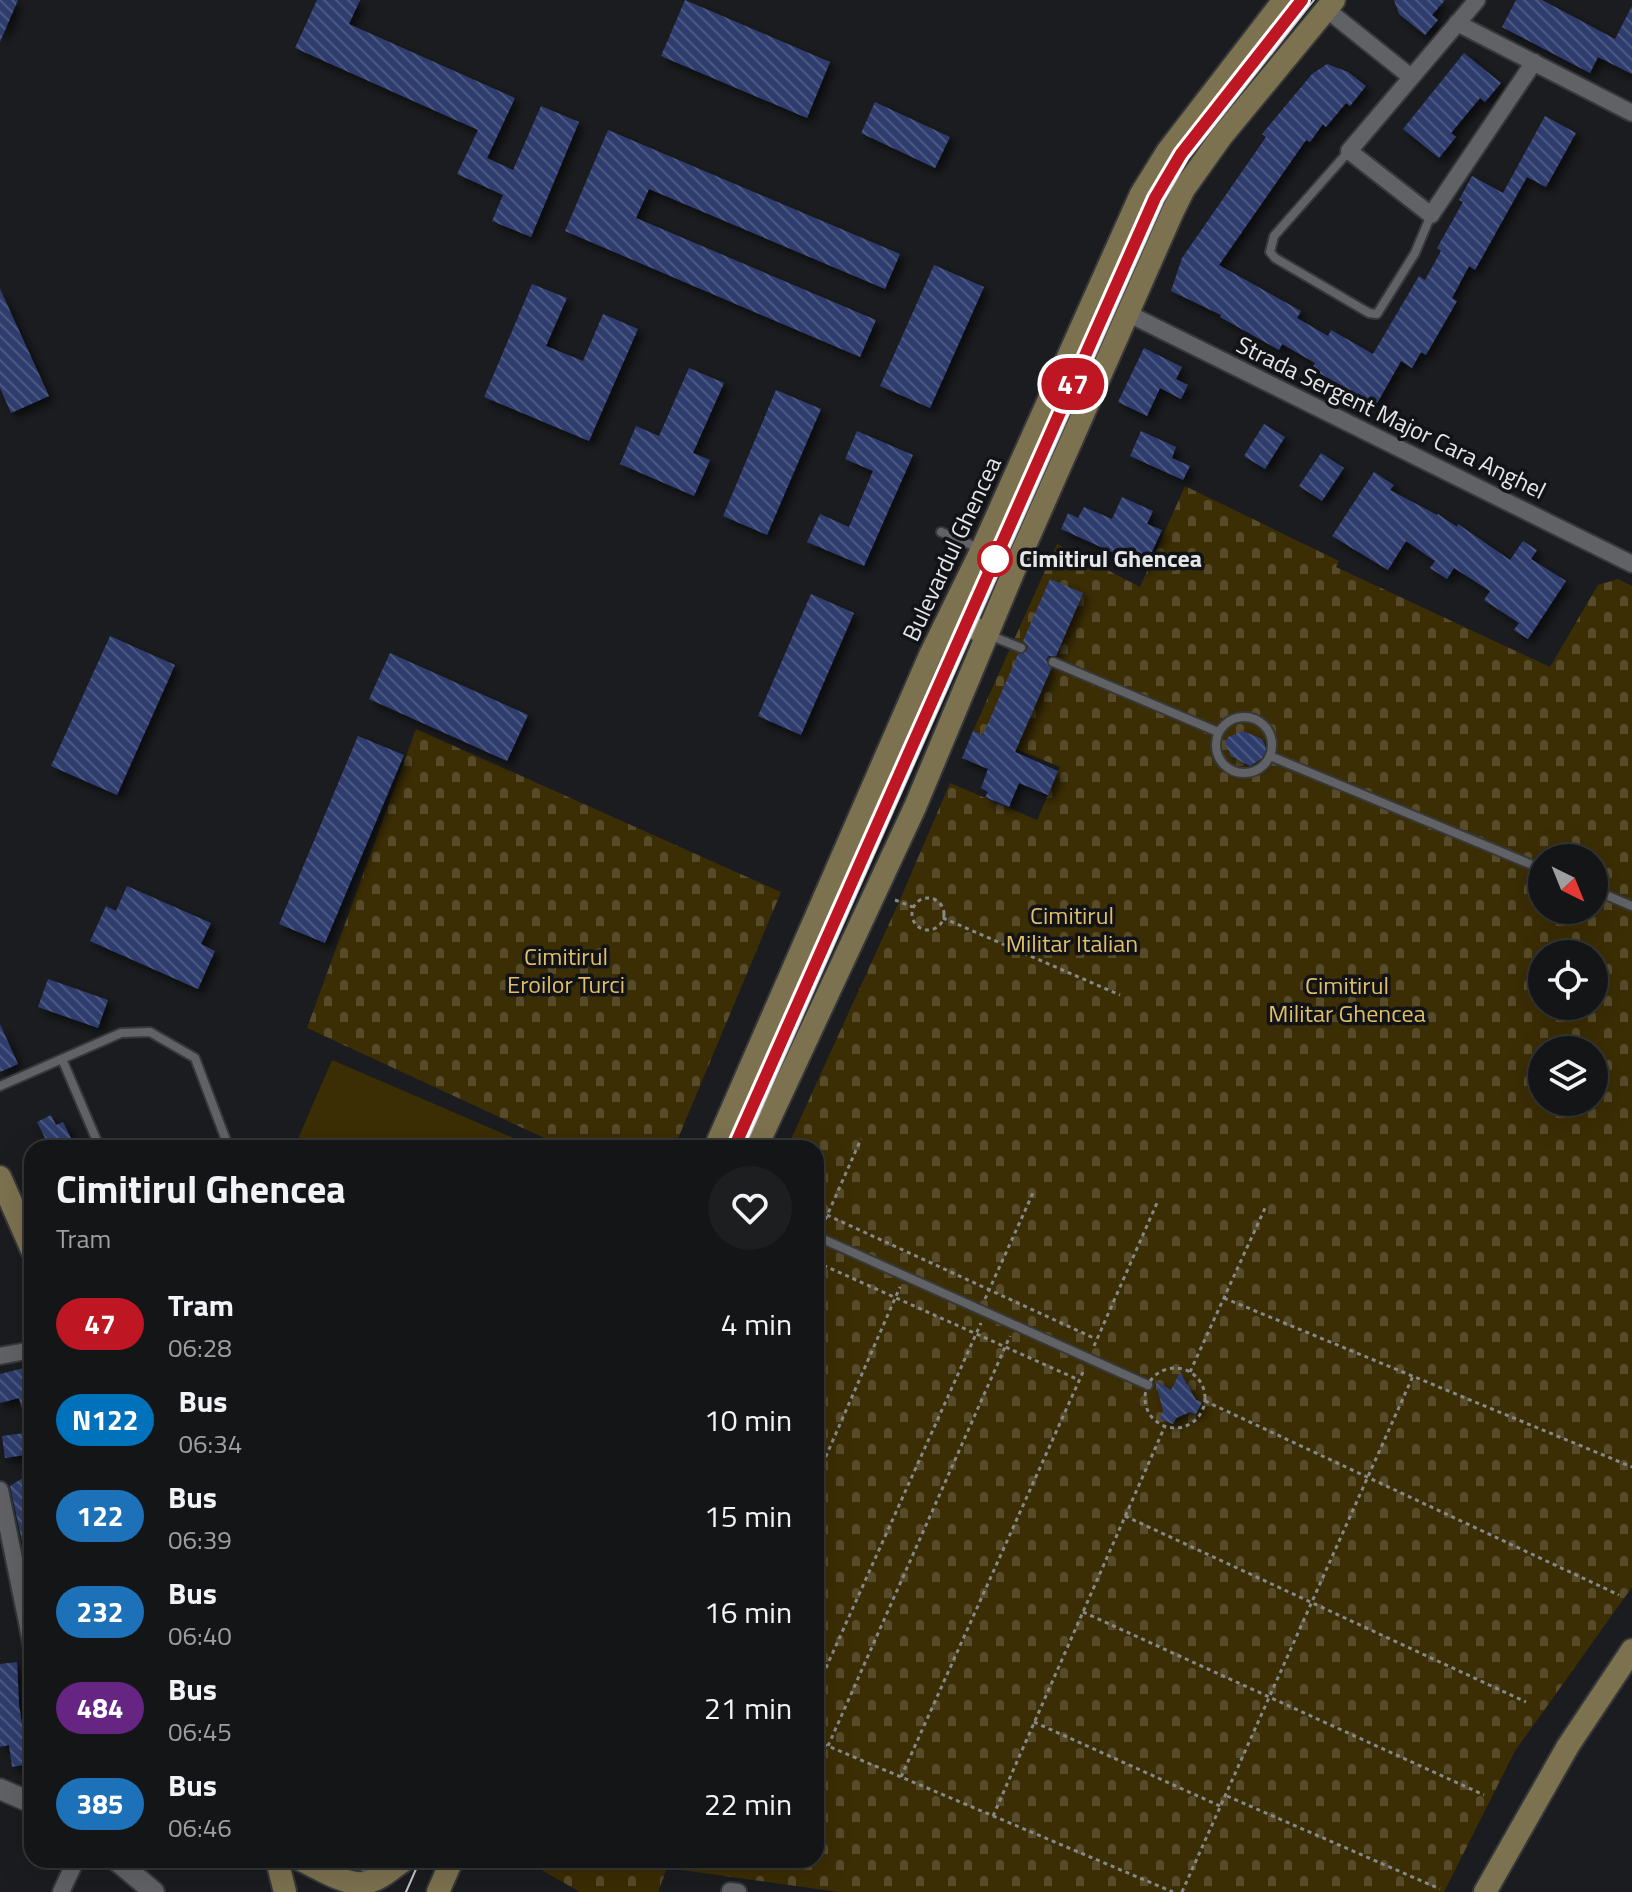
<!DOCTYPE html>
<style>
body{margin:0;font-family:"Titillium Web",sans-serif;background:#1d1e20;color:#f1f3f6;height:100vh;display:flex;flex-direction:column;font-size:30px;white-space:nowrap}
*{box-sizing:border-box;margin:0}
p{font-size:26px;color:#9d9fa1}
.icon{flex:none;width:44px;height:44px;fill:none;stroke:currentColor;stroke-width:2;stroke-linecap:round;stroke-linejoin:round}
.map{position:relative;flex:1;overflow:hidden}
.details{position:absolute;left:24px;top:1140px;width:800px;height:728px;display:flex;flex-direction:column;background:#141517;border-radius:24px;box-shadow:0 8px 32px #0002,0 0 0 2px #333436}
.details>*{flex:none}
.badge{padding:0 16px;border-radius:26px;font-size:28px;line-height:52px}
.needle{width:52px;rotate:137deg}
.controls{position:absolute;left:1528px;top:844px;display:grid;gap:16px}
.controls a{display:grid;place-items:center;width:80px;height:80px;border-radius:50%;background:#141517;box-shadow:0 8px 32px #0002,0 0 0 2px #333436;font-size:40px}
.map>.badge{position:absolute;translate:-50% -50%;box-shadow:0 0 0 4px #fff}
.round{display:grid;place-items:center;flex:none;width:84px;height:84px;border-radius:42px;background:#1d1e20}
.head{display:flex;align-items:center;justify-content:space-between;height:136px;padding:0 32px}
h1{font-size:38px;font-weight:700;line-height:60px}
ul{padding:0;list-style:none}
li{display:flex;align-items:center;gap:24px;height:96px;padding:0 32px}
li div{flex:1}
li b{display:block;font-size:30px}
li em{font-style:normal}
li .badge{min-width:88px;font-weight:700;text-align:center}
.map>svg:first-child{display:block}
.cemetery{fill:url(#cemetery-stones);fill-rule:evenodd}
.pitch{fill:#3b2d04}
.building{fill:url(#building-back-hatch);filter:url(#shadow)}
.lines{fill:none;stroke-linecap:round;stroke-linejoin:round}
.service-casing{stroke:#37383a;stroke-width:12}
.minor-casing{stroke:#37383a;stroke-width:20}
.tertiary-casing{stroke:#37383a;stroke-width:24}
.secondary-casing{stroke:#37383a;stroke-width:26}
.path{stroke:#87888a;stroke-width:3;stroke-dasharray:4 4;stroke-linecap:butt}
.service{stroke:#606265;stroke-width:8}
.minor{stroke:#606265;stroke-width:16}
.tertiary{stroke:#606265;stroke-width:20}
.secondary{stroke:#7d724f;stroke-width:22}
.tram{stroke:#c5c6c9;stroke-width:2}
.line-casing{stroke:#fff;stroke-width:18}
.line{stroke:#be1622;stroke-width:12}
.stop-dot{fill:#fff;stroke:#be1622;stroke-width:4}
.labels{text-anchor:middle;stroke-width:7;stroke-linejoin:round;paint-order:stroke}
.street-label{font-size:24px;fill:#e5e6e8;stroke:#121316}
.stop-label{font-size:24px;font-weight:bold;fill:#e5e6e8;stroke:#121316;text-anchor:start}
.park-label{font-size:24px;fill:#e0bf67;stroke:#121316}
</style>
<div class="map">
<svg width="1632" height="1892" viewBox="0 0 1632 1892">
<defs>
<pattern id="cemetery-stones" width="16" height="16" patternUnits="userSpaceOnUse" patternTransform="scale(2)"><rect width="16" height="16" fill="#3b2d04"/><path d="M2 7V4a2 2 0 0 1 4 0v3zM10 15v-3a2 2 0 0 1 4 0v3z" fill="#574b29"/></pattern>
<pattern id="building-back-hatch" width="6" height="6" patternUnits="userSpaceOnUse" patternTransform="scale(2)"><rect width="6" height="6" fill="#2e3d6d"/><path d="M-1 5l2 2M0 0l6 6M5-1l2 2" fill="none" stroke="#4c5982"/></pattern>
<filter id="shadow"><feDropShadow dx="5" dy="5" stdDeviation="4" flood-color="#0009"/></filter>
</defs>
<rect width="100%" height="100%" fill="#1b1c1f"/>
<g class="cemetery">
<path d="M1185,486l154,75 -3,6 214,100 48,-82 20,-6 14,7v1001l-117,164 -71,141h-605l-172,-24 -9,24h-78l-56,-32h292v-712h-29l112,-246 51,-119 87,37 23,-53 -87,-36 84,-187 83,43zM1542,858h52v52h-52zM1542,954h52v52h-52zM1542,1050h52v52h-52z"/>
<polygon points="416,729 781,892 674,1148 566,1148 307,1028"/>
</g>
<polygon class="pitch" points="332,1060 537,1148 294,1148"/>
<g class="building">
<polygon points="0,0 18,0 0,42"/>
<polygon points="317,0 360,0 349,24 515,98 487,158 513,170 541,106 579,122 531,237 492,221 503,195 457,174 478,130 295,48"/>
<polygon points="685,0 830,62 807,118 661,56"/>
<polygon points="1394,0 1445,0 1432,15 1438,20 1425,35 1399,14"/>
<polygon points="1516,0 1542,0 1615,39 1632,6 1632,74 1598,57 1590,73 1502,27"/>
<polygon points="1464,53 1501,83 1485,102 1480,98 1451,133 1456,137 1439,158 1403,129"/>
<polygon points="1327,64 1348,72 1366,86 1350,106 1346,103 1326,127 1323,124 1310,142 1306,140 1219,265 1301,311 1297,318 1328,336 1331,330 1373,354 1419,276 1425,280 1441,251 1437,248 1463,202 1459,200 1472,176 1503,193 1545,116 1576,133 1546,187 1527,177 1475,270 1469,266 1452,298 1457,301 1426,355 1421,352 1412,368 1401,361 1376,405 1312,369 1315,363 1282,344 1279,350 1220,317 1221,315 1171,291 1182,258 1266,137 1262,134 1312,74"/>
<polygon points="875,102 950,137 935,168 861,133"/>
<polygon points="608,130 900,254 885,289 649,189 636,218 876,320 860,357 565,231"/>
<polygon points="934,265 984,287 930,408 880,386"/>
<polygon points="532,284 567,298 546,346 583,361 603,314 638,329 589,441 484,397"/>
<polygon points="0,289 49,396 11,413 0,388"/>
<polygon points="1144,348 1182,367 1176,379 1188,385 1181,399 1160,388 1147,416 1118,402"/>
<polygon points="689,368 724,383 693,453 710,460 694,496 620,464 636,426 659,436"/>
<polygon points="776,390 821,409 767,535 723,516"/>
<polygon points="1264,424 1285,437 1265,469 1244,456"/>
<polygon points="857,431 913,455 864,566 807,542 820,514 849,527 873,471 845,459"/>
<polygon points="1141,431 1176,447 1172,458 1190,466 1183,480 1130,456"/>
<polygon points="1321,453 1344,468 1322,501 1299,486"/>
<polygon points="1374,472 1394,485 1390,490 1437,515 1438,514 1457,527 1458,524 1510,560 1523,541 1537,550 1531,559 1566,581 1528,639 1514,630 1519,623 1484,600 1490,591 1454,568 1447,579 1430,568 1435,561 1406,541 1388,570 1332,536"/>
<polygon points="1122,497 1153,511 1147,524 1162,530 1145,567 1061,529 1068,513 1078,518 1084,507 1112,519"/>
<polygon points="1050,579 1083,593 1056,656 1049,656 1046,660 1051,669 1015,752 1058,771 1048,795 1019,783 1009,807 985,797 988,792 981,788 988,769 962,758 973,731 983,735 1018,654 1027,651 1028,646 1023,641"/>
<polygon points="811,594 854,613 801,735 758,716"/>
<polygon points="110,636 175,665 117,795 51,766"/>
<polygon points="390,653 528,715 507,761 369,699"/>
<polygon points="1243,731 1262,739 1267,750 1263,756 1267,762 1261,759 1250,766 1231,756 1225,742 1228,737"/>
<polygon points="358,736 404,755 325,943 279,924"/>
<polygon points="127,886 211,923 201,944 215,951 198,989 90,941 106,906 116,911"/>
<polygon points="48,979 108,1000 98,1028 38,1007"/>
<polygon points="0,1024 18,1064 0,1072"/>
<polygon points="51,1115 56,1125 63,1122 76,1148 50,1148 37,1122"/>
<polygon points="32,1366 32,1428 27,1429 19,1398 0,1403 0,1374"/>
<polygon points="1180,1372 1196,1400 1202,1402 1196,1414 1190,1412 1176,1418 1173,1424 1160,1419 1163,1411 1155,1380 1171,1390"/>
<polygon points="32,1432 32,1454 5,1458 2,1436"/>
<polygon points="32,1472 32,1559 26,1560 10,1486"/>
<polygon points="17,1662 19,1705 28,1764 12,1767 9,1745 0,1747 0,1664"/>
</g>
<g class="lines">
<defs>
<g id="service">
<polyline points="1349,151 1274,236 1270,252 1275,258 1369,313 1377,314 1415,253 1431,215"/>
<polyline points="941,532 981,549"/>
<polyline points="989,635 1021,648"/>
<polyline points="1053,662 1218,732"/>
<circle cx="1244" cy="745" r="28"/>
<polyline points="1270,756 1542,869"/>
<polyline points="1594,890 1632,906"/>
<polyline points="62,1059 100,1148"/>
<polyline points="0,1086 121,1033 150,1032 195,1058 229,1148"/>
<polyline points="816,1236 1148,1385"/>
<polyline points="353,1860 375,1875"/>
</g>
<g id="minor">
<polyline points="1477,0 1349,151 1431,215 1534,62"/>
<polyline points="1326,9 1411,77"/>
<polyline points="1457,23 1632,113"/>
<polyline points="1129,314 1632,564"/>
<polyline points="0,1356 32,1350"/>
<polyline points="0,1490 32,1647"/>
<polyline points="730,1891 738,1892"/>
<polyline points="61,1892 76,1860"/>
</g>
<g id="tertiary">
<polyline points="0,1789 32,1803"/>
<polyline points="116,1860 154,1892"/>
</g>
<g id="secondary">
<polyline points="950,618 988,634"/>
<polyline points="715,1148 931,653 982,549 1141,194 1167,152 1284,0"/>
<polyline points="756,1148 915,807 1015,568 1173,211 1184,189 1221,137 1334,0"/>
<polyline points="0,1177 32,1250"/>
<polyline points="277,1860 285,1892"/>
<path d="M301,1860c19,9 47,28 68,22 12,-3 24,-14 34,-21"/>
<polyline points="438,1892 452,1860"/>
<polyline points="1485,1892 1568,1746 1632,1650"/>
</g>
</defs>
<use href="#service" class="service-casing"/>
<use href="#minor" class="minor-casing"/>
<use href="#tertiary" class="tertiary-casing"/>
<use href="#secondary" class="secondary-casing"/>
<g class="path">
<circle cx="928" cy="914" r="16"/>
<polyline points="895,900 913,907"/>
<polyline points="943,918 1120,995"/>
<polyline points="827,1215 1096,1339"/>
<polyline points="822,1227 861,1139"/>
<polyline points="816,1262 1079,1380"/>
<polyline points="1224,1298 1632,1467"/>
<polyline points="985,1299 1033,1193"/>
<polyline points="1094,1346 1157,1203"/>
<circle cx="1175" cy="1398" r="30"/>
<polyline points="1190,1372 1266,1206"/>
<polyline points="1205,1401 1619,1595"/>
<polyline points="816,1479 900,1287"/>
<polyline points="1125,1516 1526,1702"/>
<polyline points="1083,1612 1484,1795"/>
<polyline points="816,1690 981,1323"/>
<polyline points="1034,1722 1220,1806"/>
<polyline points="816,1741 1173,1892"/>
<polyline points="828,1746 1010,1336"/>
<polyline points="901,1777 1083,1372"/>
<polyline points="1227,1796 1440,1889"/>
<polyline points="993,1816 1165,1426"/>
<polyline points="1182,1892 1413,1376"/>
</g>
<use href="#service" class="service"/>
<use href="#minor" class="minor"/>
<use href="#tertiary" class="tertiary"/>
<use href="#secondary" class="secondary"/>
<g class="tram">
<polyline points="744,1148 1163,202 1188,159 1314,0"/>
<polyline points="406,1892 420,1860"/>
</g>
</g>
<g class="lines">
<defs>
<polyline id="line" points="734,1148 1155,198 1181,154 1302,0"/>
</defs>
<use href="#line" class="line-casing"/>
<use href="#line" class="line"/>
</g>
<circle class="stop-dot" cx="995" cy="559" r="16"/>
<g class="labels">
<g class="street-label">
<text transform="translate(1391 418) rotate(26)" y="8">Strada Sergent Major Cara Anghel</text>
<text transform="translate(952 549) rotate(-65)" y="8">Bulevardul Ghencea</text>
</g>
<g class="stop-label">
<text x="1019" y="567">Cimitirul Ghencea</text>
</g>
<g class="park-label">
<text x="1072" y="924">Cimitirul<tspan x="1072" dy="28">Militar Italian</tspan></text>
<text x="566" y="965">Cimitirul<tspan x="566" dy="28">Eroilor Turci</tspan></text>
<text x="1347" y="994">Cimitirul<tspan x="1347" dy="28">Militar Ghencea</tspan></text>
</g>
</g>
</svg>
<div class="controls">
<a><svg class="needle" viewBox="-14 -14 28 28"><path d="M0-13l5 13h-10z" fill="#e53935"/><path d="M0 13l5-13h-10z" fill="#9d9fa1"/></svg></a>
<a><svg class="icon" aria-label="locate" viewBox="0 0 24 24"><circle cx="12" cy="12" r="6"/><path d="M12 2v4M12 18v4M2 12h4M18 12h4"/></svg></a>
<a><svg class="icon" aria-label="layers" viewBox="0 0 24 24"><path d="M12 4l9 5-9 5-9-5zM3 14l9 5 9-5"/></svg></a>
</div>
<b class="badge" style="left:1073px;top:384px;background:#be1622;color:#fff">47</b>
<section class="details">
<div class="head"><div><h1>Cimitirul Ghencea</h1><p>Tram</p></div><a class="round"><svg class="icon" aria-label="heart" viewBox="0 0 24 24"><path d="M12 20l-8-8c-3-5 5-10 8-4 3-6 11-1 8 4z"/></svg></a></div>
<ul>
<li><span class="badge" style="background:#be1622;color:#fff">47</span><div><b>Tram</b><p>06:28</p></div><em>4 min</em></li>
<li><span class="badge" style="background:#0072bc;color:#fff">N122</span><div><b>Bus</b><p>06:34</p></div><em>10 min</em></li>
<li><span class="badge" style="background:#1d71b8;color:#fff">122</span><div><b>Bus</b><p>06:39</p></div><em>15 min</em></li>
<li><span class="badge" style="background:#1d71b8;color:#fff">232</span><div><b>Bus</b><p>06:40</p></div><em>16 min</em></li>
<li><span class="badge" style="background:#662483;color:#fff">484</span><div><b>Bus</b><p>06:45</p></div><em>21 min</em></li>
<li><span class="badge" style="background:#1d71b8;color:#fff">385</span><div><b>Bus</b><p>06:46</p></div><em>22 min</em></li>
</ul>
</section>
</div>
